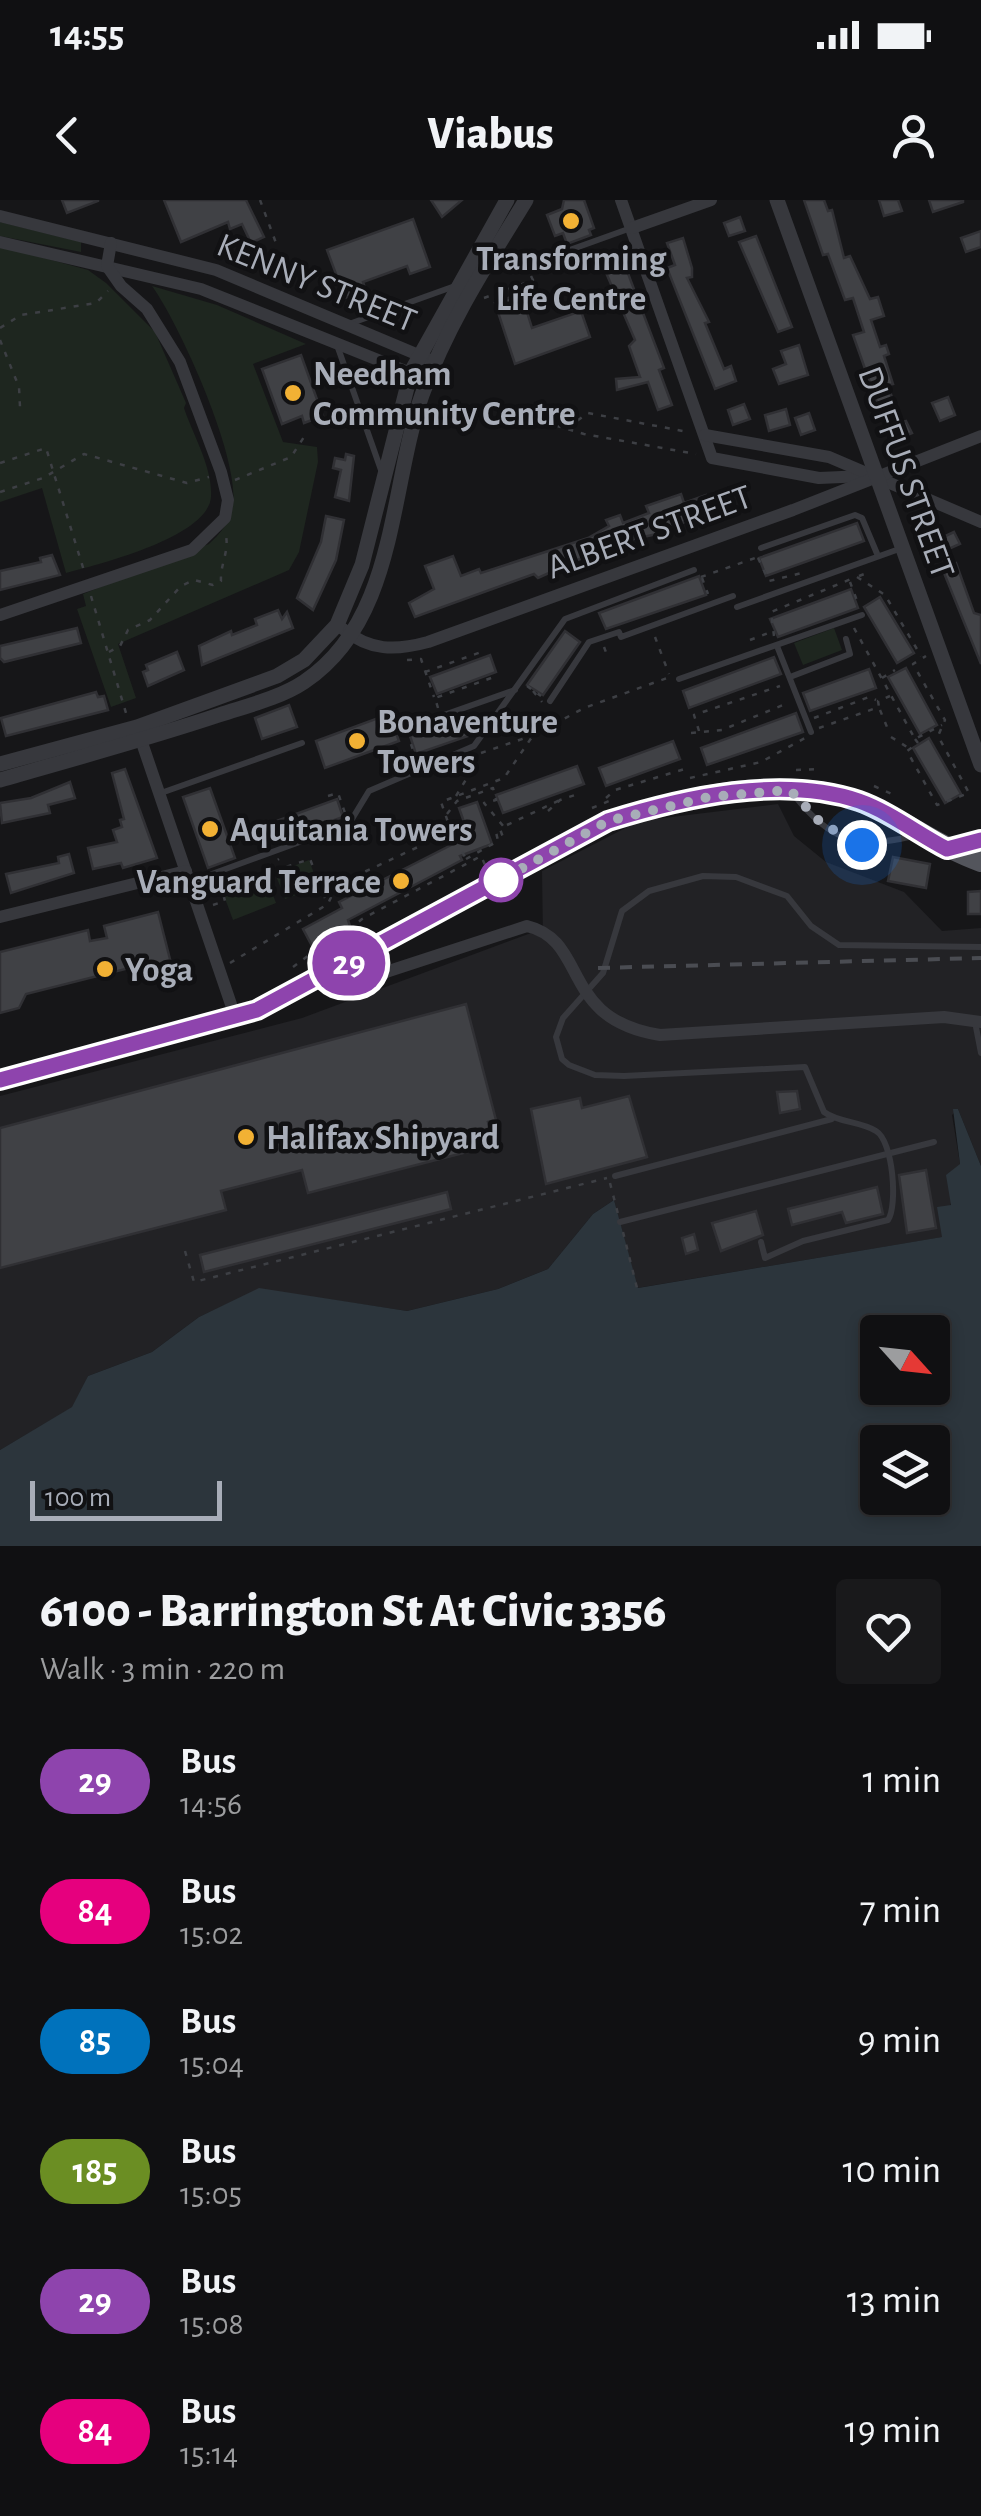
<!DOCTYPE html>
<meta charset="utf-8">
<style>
body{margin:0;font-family:"Alegreya Sans",sans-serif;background:#19191b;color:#f1f3f6;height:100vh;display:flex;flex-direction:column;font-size:38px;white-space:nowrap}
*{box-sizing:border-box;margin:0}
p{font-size:32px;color:#9c9d9f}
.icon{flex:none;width:55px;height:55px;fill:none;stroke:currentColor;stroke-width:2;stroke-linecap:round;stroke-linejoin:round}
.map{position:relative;height:1346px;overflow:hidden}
.panel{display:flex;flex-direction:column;background:#101012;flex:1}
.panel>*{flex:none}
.badge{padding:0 20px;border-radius:32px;font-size:35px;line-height:65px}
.needle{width:65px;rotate:117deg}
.tools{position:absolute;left:860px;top:1115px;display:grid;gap:20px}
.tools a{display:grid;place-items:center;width:90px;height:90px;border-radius:10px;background:#101012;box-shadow:0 5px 15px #0003,0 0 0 2px #303032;font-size:50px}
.scale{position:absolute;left:30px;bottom:25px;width:192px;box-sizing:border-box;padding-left:10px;border:5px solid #a8adb8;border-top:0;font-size:28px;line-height:35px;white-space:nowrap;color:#a8adb8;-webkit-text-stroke:8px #111113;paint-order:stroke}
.you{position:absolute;width:50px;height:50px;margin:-25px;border:8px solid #fff;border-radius:50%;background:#1a73e8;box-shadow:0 0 0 15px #1a73e833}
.map>.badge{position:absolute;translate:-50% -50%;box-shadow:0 0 0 5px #fff}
.round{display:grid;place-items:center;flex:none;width:105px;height:105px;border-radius:10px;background:#19191b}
.overview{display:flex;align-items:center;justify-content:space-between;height:170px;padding:0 40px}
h1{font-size:48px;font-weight:800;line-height:75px}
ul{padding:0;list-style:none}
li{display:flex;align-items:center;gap:30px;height:130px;padding:0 40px}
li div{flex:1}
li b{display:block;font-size:38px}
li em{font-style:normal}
li .badge{min-width:110px;font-weight:700;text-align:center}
.status{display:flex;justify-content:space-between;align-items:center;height:70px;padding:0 50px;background:#101012;direction:ltr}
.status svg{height:28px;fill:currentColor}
header{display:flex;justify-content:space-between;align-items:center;height:130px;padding:0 40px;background:#101012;font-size:45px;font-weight:800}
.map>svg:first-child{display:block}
.built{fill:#222225}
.green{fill:#1e261f}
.water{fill:#2c353c;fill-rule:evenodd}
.building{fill:#404145;stroke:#303034;stroke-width:2.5}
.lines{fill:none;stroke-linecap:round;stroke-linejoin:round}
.path{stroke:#3d3f44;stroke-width:2.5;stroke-dasharray:5 8;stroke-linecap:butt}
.service{stroke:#37383d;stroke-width:6}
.minor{stroke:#37383d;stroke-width:12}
.tertiary{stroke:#37383d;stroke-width:15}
.primary{stroke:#53555c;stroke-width:20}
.rail{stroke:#4a4c52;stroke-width:4;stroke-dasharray:12 10;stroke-linecap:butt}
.line-casing{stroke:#fff;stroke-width:22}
.line{stroke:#8e44ad;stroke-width:15}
.walk{stroke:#a8adb8;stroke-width:10;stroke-dasharray:0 18}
.poi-dot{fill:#f2b134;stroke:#111113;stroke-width:4}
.stop-dot{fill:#fff;stroke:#8e44ad;stroke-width:5}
.labels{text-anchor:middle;stroke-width:9;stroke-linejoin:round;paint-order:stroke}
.poi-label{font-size:35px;font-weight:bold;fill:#a8adb8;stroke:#111113;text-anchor:start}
.street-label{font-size:35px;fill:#a8adb8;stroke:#111113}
</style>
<div class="status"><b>14:55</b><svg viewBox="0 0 49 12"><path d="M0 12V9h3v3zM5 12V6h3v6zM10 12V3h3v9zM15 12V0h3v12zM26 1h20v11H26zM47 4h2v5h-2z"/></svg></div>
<header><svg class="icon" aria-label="back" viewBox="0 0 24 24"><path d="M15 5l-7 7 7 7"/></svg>Viabus<svg class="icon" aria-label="person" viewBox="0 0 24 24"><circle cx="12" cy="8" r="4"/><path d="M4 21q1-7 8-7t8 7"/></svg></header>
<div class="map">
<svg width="981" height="1346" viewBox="0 0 981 1346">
<rect width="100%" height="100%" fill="#161618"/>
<polygon class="built" points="778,604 794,636 826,662 904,692 942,731 981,728 981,966 958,909 952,915 960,964 943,1037 637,1088 614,1000 593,1014 548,1069 498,1089 407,1111 259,1089 199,1117 152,1152 88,1176 73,1207 0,1250 0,896 302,818 531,733 543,738 542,671 639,621"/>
<g class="green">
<polygon points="0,22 81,42 81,52 0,36"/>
<path d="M0,46l88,24 18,13 49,49 31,71 -2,5c9,27 29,60 27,89 -3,40 -111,67 -145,76l-24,-85 -42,14z"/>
<path d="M152,86l65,19 89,39 -53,20 30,78 34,5 1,15 -19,90 -10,18 -171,74 18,54 -25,9 -34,-98 9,-3 -3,-12 126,-50c12,-11 21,-22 24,-39 7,-47 -53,-180 -81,-219z"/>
<polygon points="834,428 842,450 803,465 794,443"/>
<polygon points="309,660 319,687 285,699 275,673"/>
<polygon points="266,676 276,703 233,720 223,693"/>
</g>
<path class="water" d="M953,909h5l23,57v380h-981v-96l72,-43 16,-31 64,-24 47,-35 60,-29 148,23 91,-22 50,-20 45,-55 21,-14 24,88 304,-51 -5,-30 14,-2 -5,-30 14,-11zM878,1132h54v56h-54zM878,1242h54v56h-54z"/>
<g class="building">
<polygon points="62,0 98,0 98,1 67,13"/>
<polygon points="164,0 246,0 264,37 251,43 242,24 230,29 228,22 181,42"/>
<polygon points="431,0 462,0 442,17"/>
<polygon points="564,0 584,0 594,28 589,30 591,35 567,44 563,33 555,36 547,15 562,9"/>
<polygon points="804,0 824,0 828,11 832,10 844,58 850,56 870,99 878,97 884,116 871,120 880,147 886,145 889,154 884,156 893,184 888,185 900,223 906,221 912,233 891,242 853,135 864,132 853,98 845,100 828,54 823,55"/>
<polygon points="879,0 898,0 902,11 884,16"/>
<polygon points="929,0 963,0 963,2 933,12"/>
<polygon points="740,17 745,31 729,36 724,23"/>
<polygon points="413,19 430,67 410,74 407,66 363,82 366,91 345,98 327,50"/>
<polygon points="981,31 981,47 966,52 961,38"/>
<polygon points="756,36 792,127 778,132 739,42"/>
<polygon points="683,38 692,68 692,77 687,78 709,122 705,123 724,169 731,166 736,181 715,189 667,68 675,65 667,43"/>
<polygon points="621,55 664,168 659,170 672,205 658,210 648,182 617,190 616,179 640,177 629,146 635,140 601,61"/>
<polygon points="521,93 532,128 581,111 590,137 515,164 495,103"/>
<polygon points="799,145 808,175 779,184 773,169 786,164 781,151"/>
<polygon points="301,155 323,216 304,223 302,216 282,224 262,169"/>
<polygon points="948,197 955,215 940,221 932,203"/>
<polygon points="744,204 750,219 733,225 728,210"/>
<polygon points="786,209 790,225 769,231 765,215"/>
<polygon points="809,213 815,230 801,235 795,218"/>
<polygon points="346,254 354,256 349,301 335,297 341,270 333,268 335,258 345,260"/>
<polygon points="681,294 684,303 706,295 712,310 657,334 615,343 538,378 534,374 415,417 409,403 434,389 425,366 453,356 461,376 479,369 481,373 588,338 609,326 606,320 620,315 623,323 649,313 646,306"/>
<polygon points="326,316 344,320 336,360 313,410 297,398 321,342"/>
<polygon points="857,323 864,341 766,376 759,358"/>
<polygon points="954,332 960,344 944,351 939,339"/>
<polygon points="52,355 60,375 0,390 0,371 41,362 40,358"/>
<polygon points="956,363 974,413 981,415 981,464 942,368"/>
<polygon points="699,376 706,395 606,429 599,413"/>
<polygon points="851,389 858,408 778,437 770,419"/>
<polygon points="880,397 914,453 897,463 864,407"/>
<polygon points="278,410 282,419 287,412 293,428 202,465 199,446 231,431 232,435 257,425 255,419"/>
<polygon points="77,428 81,443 4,462 0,458 0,446"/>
<polygon points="565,431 580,442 543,495 527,485"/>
<polygon points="177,452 184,470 148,486 143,472 148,470 146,465"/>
<polygon points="490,455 496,472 437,494 430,477"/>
<polygon points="774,457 781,474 689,508 683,491"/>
<polygon points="906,468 937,525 920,534 888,477"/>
<polygon points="869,469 876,488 810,511 803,493"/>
<polygon points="96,492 98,497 104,496 108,510 6,536 1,518"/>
<polygon points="289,505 297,527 262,539 255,518"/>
<polygon points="796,513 803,532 707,565 701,548"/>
<polygon points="389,514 399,541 325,568 316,541"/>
<polygon points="470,516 474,534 416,554 410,536"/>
<polygon points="929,538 961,594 945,603 913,548"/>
<polygon points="673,541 680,559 606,586 599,568"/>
<polygon points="577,566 584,584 503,613 496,595"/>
<polygon points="125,569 157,658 123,668 121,663 93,669 88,648 117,642 113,630 122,627 120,620 124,619 112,573"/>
<polygon points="70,582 75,598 48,605 50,613 2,623 0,603 31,598"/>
<polygon points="210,588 235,658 208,668 183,597"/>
<polygon points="337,599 343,617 263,646 257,628"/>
<polygon points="477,602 492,644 460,656 462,660 348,720 351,729 312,746 303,729 342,708 339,702 469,636 459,608"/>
<polygon points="69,654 74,673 11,693 6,674 59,663 58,657"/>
<polygon points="893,657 930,664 926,688 888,681"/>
<polygon points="981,691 981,714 968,714 968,692"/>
<polygon points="158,712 172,767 143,775 133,767 26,794 19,808 0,813 0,752 88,730 90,741 107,738 104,726"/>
<polygon points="466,804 496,920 488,922 494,945 308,993 302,970 221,991 226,1010 0,1068 0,928"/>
<polygon points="797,891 800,909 780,913 777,892"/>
<polygon points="629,896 647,957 546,984 531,909 580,898 582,908"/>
<polygon points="926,970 936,1028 907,1033 899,975"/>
<polygon points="877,987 883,1014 846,1023 842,1012 792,1025 788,1009"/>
<polygon points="447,992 451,1009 204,1072 200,1055"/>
<polygon points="756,1011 763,1035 721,1051 712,1023"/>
<polygon points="694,1034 698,1050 686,1054 682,1038"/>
</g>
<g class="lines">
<g class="path">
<polyline points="260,0 276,43"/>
<polyline points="484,98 533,80 531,76"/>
<polyline points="0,128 21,115 96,103 108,91"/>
<polyline points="0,140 19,187 20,207"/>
<polyline points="531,218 584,234 696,254"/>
<polyline points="567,228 588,213 688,232"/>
<polyline points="0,263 46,248 85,374"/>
<polyline points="235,280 291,257 304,237"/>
<polyline points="0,292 43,278 84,254 187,283 209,277"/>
<polyline points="758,358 769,381 802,373"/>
<polyline points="859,376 870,372"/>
<polyline points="701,377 755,358"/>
<polyline points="857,377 885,395 921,456"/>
<polyline points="702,378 708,394"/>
<polyline points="850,382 859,406"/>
<polyline points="91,396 126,513"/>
<polyline points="854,428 915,539 942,525"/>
<polyline points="774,436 771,412 851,379"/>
<polyline points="655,437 669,474"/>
<polyline points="750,440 771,432"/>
<polyline points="604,447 607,455"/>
<path d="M109,452l11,-6 8,-16 22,-10 31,-34 13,-6 19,5 8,-4c-1,-16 8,-29 5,-45"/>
<polyline points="407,460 421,459 434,497"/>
<polyline points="425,472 484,451"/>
<polyline points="882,478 895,470"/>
<polyline points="527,486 541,496"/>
<polyline points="533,491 542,502"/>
<polyline points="438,508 435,498 494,477"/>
<polyline points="880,510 887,527"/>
<polyline points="814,518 869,497 876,500"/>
<polyline points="819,528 879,507 878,501 890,496"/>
<polyline points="699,531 694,515 780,486"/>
<polyline points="691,533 722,530 788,503"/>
<polyline points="891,537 907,547"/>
<polyline points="915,539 918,543 907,551 937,605 969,593 938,536 945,520 913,464 926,456"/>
<polyline points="481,553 534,535 584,508 667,478"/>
<polyline points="417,561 407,533 432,523"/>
<polyline points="796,570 817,569"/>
<polyline points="690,578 761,562 805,538"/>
<polyline points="874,586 892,594"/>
<polyline points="328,596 338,593 345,613"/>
<polyline points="456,596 476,563 475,556"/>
<polyline points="606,598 615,590 688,568"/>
<polyline points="592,608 609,601"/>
<polyline points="548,611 560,600 581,593"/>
<polyline points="447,614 457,601 493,588 496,600 484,603 504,627 500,629 504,640"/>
<polyline points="252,625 259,647"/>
<polyline points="507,625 560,600"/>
<polyline points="450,629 465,657"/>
<polyline points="466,659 498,641 496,632 500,629"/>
<polyline points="266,667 268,673 310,659 325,698"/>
<polyline points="267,667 279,659"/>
<polyline points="213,705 225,701 222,690 267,674"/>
<polyline points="356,731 353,727 362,719 468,663 481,656 486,667"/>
<polyline points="230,763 328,704 332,695 364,677 362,673 446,634 450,628 441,602 504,578 549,512"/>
<polyline points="293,767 309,755"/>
<polyline points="610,983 618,1014"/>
<polyline points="623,1032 637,1088"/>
<polyline points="185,1051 194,1082 607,978"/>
</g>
<g class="service">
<polyline points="528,65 631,28"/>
<polyline points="349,124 455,86"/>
<polyline points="337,145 381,270"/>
<polyline points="761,348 855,315 862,318 878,356"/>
<polyline points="737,407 902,348"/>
<polyline points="777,446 811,532"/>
<polyline points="790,477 850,454 846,439"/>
<polyline points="679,479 862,415"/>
<polyline points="550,501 589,442 619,432 621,437 733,396"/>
<polyline points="441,516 515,490"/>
<polyline points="161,593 302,543"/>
<path d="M794,595c36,46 63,55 119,41"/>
<polyline points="190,682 349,624 369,591 474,546 565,419 694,370"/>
<polyline points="975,822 981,853"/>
<polyline points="615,976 832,919"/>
<polyline points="620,1022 934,942"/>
<path d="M761,1042l4,16 38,-17 85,-21c10,-15 5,-79 -12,-89 -16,-10 -37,-8 -52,-19l-19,-45 -181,9 -29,-1 -26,-10 -7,-6 -6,-22 7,-19 40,-45 19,-62 27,-20 54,-15 33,1 51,19 24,30 28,19 142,2"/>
</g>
<g class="minor">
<polyline points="621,0 712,258 819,278 865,276"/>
<polyline points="0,16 216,70 428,159"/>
<polyline points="632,28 711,0"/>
<polyline points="0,42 201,89 428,180"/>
<polyline points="705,235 829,257 981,322"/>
<polyline points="0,415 192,350 225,318 228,300 221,272 180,162 147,109 121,86 107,66 111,43"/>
<path d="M343,429c27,22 52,22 85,13l365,-132 188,-74"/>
<polyline points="139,534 236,819"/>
<polyline points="0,717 186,671"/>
<path d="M313,782l27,5 187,-61c62,15 32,93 133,109l284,-18 37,5"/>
</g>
<g class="tertiary">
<polyline points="777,0 981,565"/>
<polyline points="0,564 137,527 277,476 304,460 337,425 362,365 411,172 507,0"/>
<path d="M0,580c73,-21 147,-41 219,-65 27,-9 61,-17 85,-33 93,-62 85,-192 118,-287 25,-70 66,-133 104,-195"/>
</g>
<path class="primary" d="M0,880l257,-70 351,-189c77,-24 179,-50 256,-18 41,17 75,44 117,59"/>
<polyline class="rail" points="598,768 981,758"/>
</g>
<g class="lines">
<defs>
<path id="line" d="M0,880l257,-70 351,-189c77,-24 173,-46 251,-20 31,11 59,33 88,48l34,-9"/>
</defs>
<use href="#line" class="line-casing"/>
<use href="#line" class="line"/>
<polyline class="walk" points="501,680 488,687 608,621 709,597 790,590 822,624 862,645"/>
</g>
<g class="poi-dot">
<circle cx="571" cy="21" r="10"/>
<circle cx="293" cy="193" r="10"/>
<circle cx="357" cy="541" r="10"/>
<circle cx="210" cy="629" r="10"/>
<circle cx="401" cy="681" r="10"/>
<circle cx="105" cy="769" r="10"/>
<circle cx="246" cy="937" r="10"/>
</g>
<circle class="stop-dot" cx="501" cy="680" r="20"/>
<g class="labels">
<g class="poi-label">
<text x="571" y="70" text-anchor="middle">Transforming<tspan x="571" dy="40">Life Centre</tspan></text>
<text x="313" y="185">Needham<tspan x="313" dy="40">Community Centre</tspan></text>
<text x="377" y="533">Bonaventure<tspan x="377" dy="40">Towers</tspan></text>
<text x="230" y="641">Aquitania Towers</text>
<text x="381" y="693" text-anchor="end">Vanguard Terrace</text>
<text x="125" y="781">Yoga</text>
<text x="266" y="949">Halifax Shipyard</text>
</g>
<g class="street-label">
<text transform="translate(317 82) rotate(22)" y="12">KENNY STREET</text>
<text transform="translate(907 272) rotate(70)" y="12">DUFFUS STREET</text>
<text transform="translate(649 331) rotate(-20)" y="12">ALBERT STREET</text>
</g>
</g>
</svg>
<div class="tools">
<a><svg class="needle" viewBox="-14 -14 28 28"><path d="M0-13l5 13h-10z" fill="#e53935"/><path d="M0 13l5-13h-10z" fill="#9c9d9f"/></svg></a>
<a><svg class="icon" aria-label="layers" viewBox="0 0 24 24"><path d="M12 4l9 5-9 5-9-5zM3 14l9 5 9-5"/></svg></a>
</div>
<div class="scale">100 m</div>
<div class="you" style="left:862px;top:645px"></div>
<b class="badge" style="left:349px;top:763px;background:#8e44ad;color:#fff">29</b>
</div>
<section class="panel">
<div class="overview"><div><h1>6100 - Barrington St At Civic 3356</h1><p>Walk · 3 min · 220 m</p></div><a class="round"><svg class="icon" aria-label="heart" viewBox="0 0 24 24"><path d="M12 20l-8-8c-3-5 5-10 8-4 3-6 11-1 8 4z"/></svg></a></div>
<ul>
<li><span class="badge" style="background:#8e44ad;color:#fff">29</span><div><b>Bus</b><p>14:56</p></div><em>1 min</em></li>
<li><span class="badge" style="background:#e6007e;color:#fff">84</span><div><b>Bus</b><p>15:02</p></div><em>7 min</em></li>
<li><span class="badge" style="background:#0072bc;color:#fff">85</span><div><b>Bus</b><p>15:04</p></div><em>9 min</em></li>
<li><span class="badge" style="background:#6b8e23;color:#fff">185</span><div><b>Bus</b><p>15:05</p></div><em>10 min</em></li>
<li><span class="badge" style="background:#8e44ad;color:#fff">29</span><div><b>Bus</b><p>15:08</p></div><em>13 min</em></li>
<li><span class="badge" style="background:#e6007e;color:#fff">84</span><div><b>Bus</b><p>15:14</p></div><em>19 min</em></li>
</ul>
</section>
